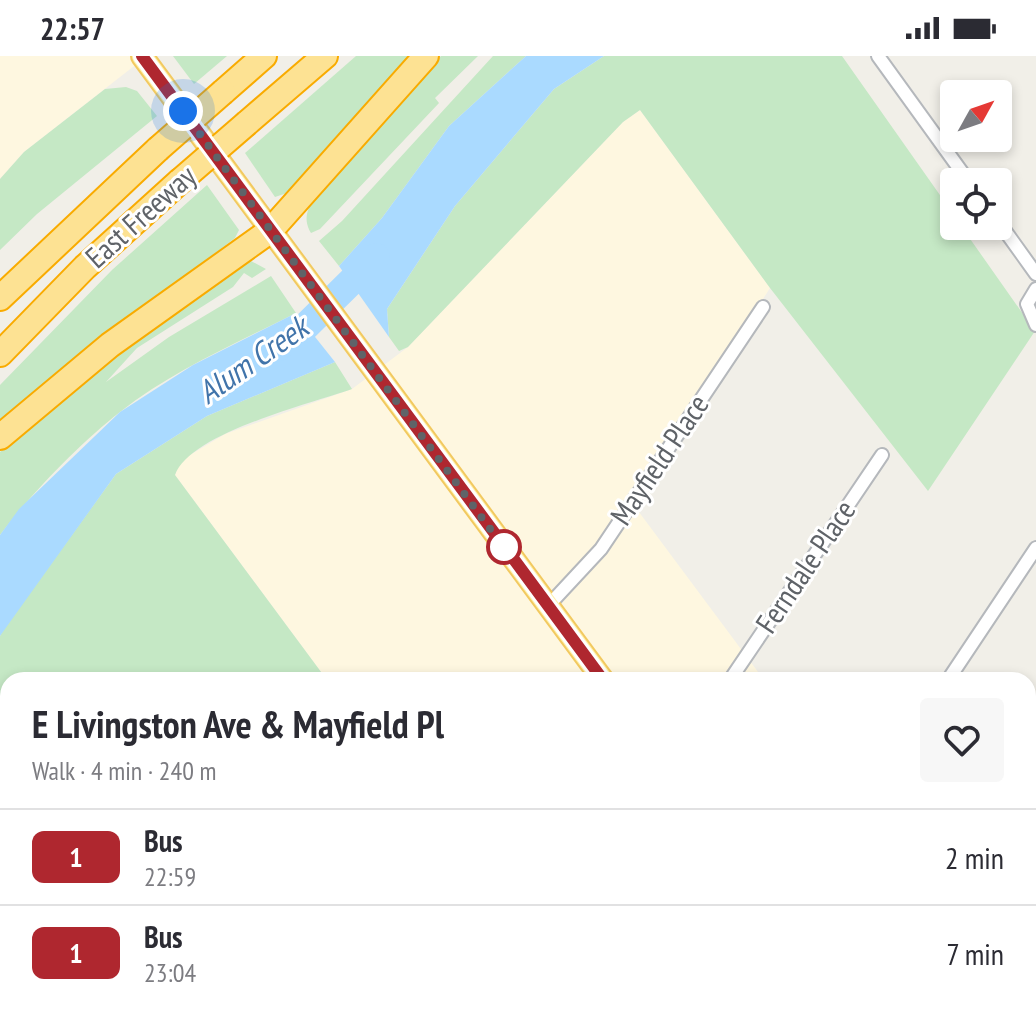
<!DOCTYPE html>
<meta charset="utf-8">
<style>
body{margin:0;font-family:"PT Sans Narrow",sans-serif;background:#f7f7f7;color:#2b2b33;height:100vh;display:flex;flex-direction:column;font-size:30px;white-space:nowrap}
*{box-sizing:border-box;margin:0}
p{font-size:26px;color:#7c7c81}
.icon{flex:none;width:44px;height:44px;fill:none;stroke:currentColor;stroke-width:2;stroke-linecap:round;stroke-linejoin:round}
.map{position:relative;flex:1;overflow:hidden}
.drawer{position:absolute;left:0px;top:616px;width:1036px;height:346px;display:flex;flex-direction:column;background:#fff;border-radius:24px 24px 0 0;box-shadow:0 4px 12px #0003}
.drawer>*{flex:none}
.badge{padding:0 16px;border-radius:12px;font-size:28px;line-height:52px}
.needle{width:52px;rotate:50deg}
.buttons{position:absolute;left:940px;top:24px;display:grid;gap:16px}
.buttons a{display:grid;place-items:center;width:72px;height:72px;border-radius:8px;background:#fff;box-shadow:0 4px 12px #0003;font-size:40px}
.you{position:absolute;width:40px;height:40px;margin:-20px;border:6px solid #fff;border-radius:50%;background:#1a73e8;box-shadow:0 0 0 12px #1a73e833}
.map>.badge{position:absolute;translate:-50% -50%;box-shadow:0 0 0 4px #fff}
.round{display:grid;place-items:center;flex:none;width:84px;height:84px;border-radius:8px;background:#f7f7f7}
.head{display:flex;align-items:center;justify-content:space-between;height:136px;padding:0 32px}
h1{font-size:38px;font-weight:700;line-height:60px}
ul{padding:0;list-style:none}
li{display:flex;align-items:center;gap:24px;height:96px;padding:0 32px;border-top:2px solid #e1e1e2}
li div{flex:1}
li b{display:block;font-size:30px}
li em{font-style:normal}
li .badge{min-width:88px;font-weight:700;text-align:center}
.status{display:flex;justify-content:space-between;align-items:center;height:56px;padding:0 40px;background:#fff;direction:ltr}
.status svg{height:22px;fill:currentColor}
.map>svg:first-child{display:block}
.commercial{fill:#fef7e0}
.education{fill:#e1ded6}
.green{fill:#c5e8c5}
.water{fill:#aadaff}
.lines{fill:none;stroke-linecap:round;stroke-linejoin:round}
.river{stroke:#aadaff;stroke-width:28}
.minor-casing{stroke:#b5b8bc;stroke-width:16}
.primary-casing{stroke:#f2c960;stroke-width:24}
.motorway-casing{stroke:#f9ab00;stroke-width:28}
.minor{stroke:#fff;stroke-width:12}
.primary{stroke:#fff2af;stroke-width:20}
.motorway{stroke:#fde293;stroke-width:24}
.motorway-bridge-casing{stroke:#f9ab00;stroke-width:28;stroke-linecap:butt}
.motorway-bridge{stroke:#fde293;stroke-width:24}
.line-casing{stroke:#fff;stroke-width:18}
.line{stroke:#af272f;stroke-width:12}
.walk{stroke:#5f6368;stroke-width:8;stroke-dasharray:0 14.4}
.stop-dot{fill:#fff;stroke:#af272f;stroke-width:4}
.labels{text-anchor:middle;stroke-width:6;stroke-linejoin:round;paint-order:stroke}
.street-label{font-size:30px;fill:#5f6368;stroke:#fff}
.water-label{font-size:32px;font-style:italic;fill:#4174aa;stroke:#fff}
</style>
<div class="status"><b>22:57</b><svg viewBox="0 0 49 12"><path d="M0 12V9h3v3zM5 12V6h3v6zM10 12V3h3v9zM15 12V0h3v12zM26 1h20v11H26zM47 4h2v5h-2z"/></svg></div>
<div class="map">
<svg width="1036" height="961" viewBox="0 0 1036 961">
<rect width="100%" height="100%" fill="#f1efe8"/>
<g class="commercial">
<polygon points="0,0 147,0 24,96 0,123"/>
<polygon points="640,54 770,232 633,448 764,624 327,624 175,419 180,405 225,378 352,333 408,291 623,66"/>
<polygon points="554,954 1000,954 1006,961 560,961"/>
</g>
<polygon class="education" points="8,755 8,954 554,954 559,961 0,961 0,770"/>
<g class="green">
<polygon points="173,0 227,0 194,28"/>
<polygon points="356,0 417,0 290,136 275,141 245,97"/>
<path d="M441,0h37l-43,42 4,5 -119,126 -9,4c-10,-17 -1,-28 8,-43z"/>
<polygon points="493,0 526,0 449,70 382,162 339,210 319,185 342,165"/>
<polygon points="604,0 842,0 954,159 954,170 961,170 1035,275 928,435 770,232 640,54 623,66 408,291 399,295 389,281 387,253 455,150 554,33"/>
<polygon points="126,31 137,35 157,60 37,158 0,194 0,123 24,96 105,33"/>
<polygon points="207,129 239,174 235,182 66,311 0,367 0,329 112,214"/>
<path d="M251,205l15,8 -14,9 -8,-5 -11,14 -96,61 -31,34 63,-45 102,-61 25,37c-59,30 -124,58 -176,99 -40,31 -90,83 -120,123v-83l84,-72 158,-118z"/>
<path d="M335,306l17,27c-42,15 -162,44 -177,86l152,205h-319v131l-8,15v-190l3,-6 113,-156 91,-58z"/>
</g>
<g class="water">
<polygon points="526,0 604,0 554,33 455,150 387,253 389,281 339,210 382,162 449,70"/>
<polygon points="296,257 335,306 207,360 116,418 0,580 0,479 19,453 120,356 193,309"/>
</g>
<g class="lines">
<polyline class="river" points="277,292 302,274 376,201"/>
<defs>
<g id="minor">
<polyline points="878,0 969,126"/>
<polyline points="998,165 1036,218"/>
<polyline points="1036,233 1027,248 1036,269"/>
<polyline points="548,550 601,493 763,251"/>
<polyline points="730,624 882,399"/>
<polyline points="948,624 1036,492"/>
</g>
<g id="primary">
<polyline points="142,0 603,624"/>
<polyline points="849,954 854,961"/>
</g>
<g id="motorway">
<polyline points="223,36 264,0"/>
<polyline points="247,67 325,0"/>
<polyline points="0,242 158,93"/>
<polyline points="0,298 85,211 180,125"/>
<polyline points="0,381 110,289 271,174 426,0"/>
</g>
</defs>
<use href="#minor" class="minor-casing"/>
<use href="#primary" class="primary-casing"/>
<use href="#motorway" class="motorway-casing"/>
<use href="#minor" class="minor"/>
<use href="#primary" class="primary"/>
<use href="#motorway" class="motorway"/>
<defs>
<g id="motorway-bridge">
<polyline points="158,93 223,36"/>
<polyline points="180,125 247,67"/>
</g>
</defs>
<use href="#motorway-bridge" class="motorway-bridge-casing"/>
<use href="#motorway-bridge" class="motorway-bridge"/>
</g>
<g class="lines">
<defs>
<polyline id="line" points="142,0 603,624"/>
</defs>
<use href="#line" class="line-casing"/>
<use href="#line" class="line"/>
<polyline class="walk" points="183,55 510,500 504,491"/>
</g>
<circle class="stop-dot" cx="504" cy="491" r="16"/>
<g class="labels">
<g class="street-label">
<text transform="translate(141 161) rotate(-42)" y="10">East Freeway</text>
<text transform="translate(660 404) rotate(-56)" y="10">Mayfield Place</text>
<text transform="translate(806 511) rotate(-56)" y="10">Ferndale Place</text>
</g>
<g class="water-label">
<text transform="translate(253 304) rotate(-35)" y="11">Alum Creek</text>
</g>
</g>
</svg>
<div class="buttons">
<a><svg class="needle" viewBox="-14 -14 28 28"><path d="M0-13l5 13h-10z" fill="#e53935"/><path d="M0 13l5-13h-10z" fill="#7c7c81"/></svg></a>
<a><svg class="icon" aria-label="locate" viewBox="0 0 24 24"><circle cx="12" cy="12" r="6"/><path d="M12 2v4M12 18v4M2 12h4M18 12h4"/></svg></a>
</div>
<div class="you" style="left:183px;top:55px"></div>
<section class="drawer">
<div class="head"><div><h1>E Livingston Ave &amp; Mayfield Pl</h1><p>Walk · 4 min · 240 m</p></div><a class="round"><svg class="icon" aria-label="heart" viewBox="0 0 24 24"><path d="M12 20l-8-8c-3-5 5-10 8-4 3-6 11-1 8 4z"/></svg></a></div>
<ul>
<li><span class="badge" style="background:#af272f;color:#fff">1</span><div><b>Bus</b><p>22:59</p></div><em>2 min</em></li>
<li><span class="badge" style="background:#af272f;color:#fff">1</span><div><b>Bus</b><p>23:04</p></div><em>7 min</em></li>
</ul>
</section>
</div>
